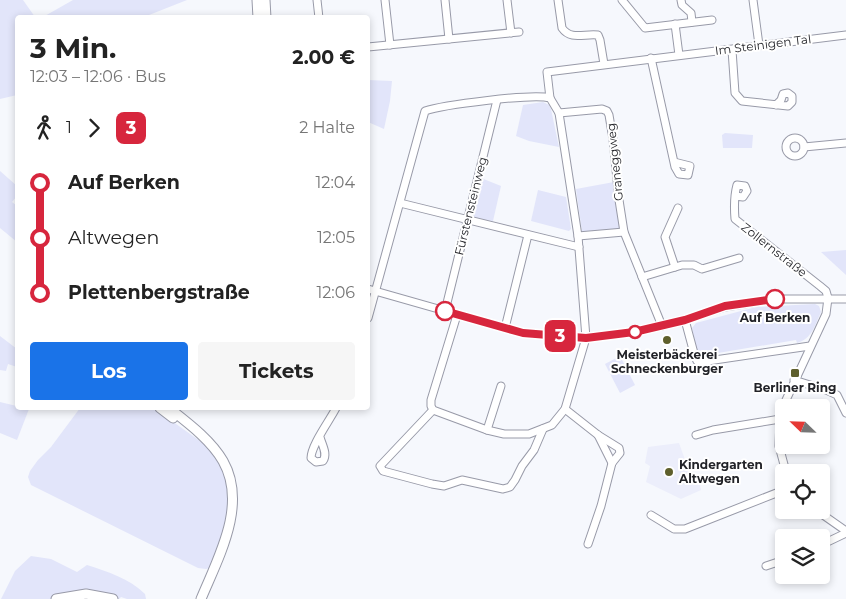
<!DOCTYPE html>
<html lang="de">
<meta charset="utf-8">
<style>
body{margin:0;font-family:Montserrat,sans-serif;background:#f6f6f6;color:#222;height:100vh;display:flex;flex-direction:column;font-size:19px;white-space:nowrap}
*{box-sizing:border-box;margin:0}
p{font-size:16px;color:#767676}
.icon{flex:none;width:28px;height:28px;fill:none;stroke:currentColor;stroke-width:2;stroke-linecap:round;stroke-linejoin:round}
.map{position:relative;flex:1;overflow:hidden}
.sheet{position:absolute;left:15px;top:15px;width:355px;height:395px;display:flex;flex-direction:column;background:#fff;border-radius:5px;box-shadow:0 2px 8px #0003}
.sheet>*{flex:none}
.badge{padding:0 10px;border-radius:8px;font-size:18px;line-height:32px}
.needle{width:32px;rotate:293deg}
.buttons{position:absolute;left:775px;top:399px;display:grid;gap:10px}
.buttons a{display:grid;place-items:center;width:55px;height:55px;border-radius:5px;background:#fff;box-shadow:0 2px 8px #0003;font-size:25px}
.map>.badge{position:absolute;translate:-50% -50%;box-shadow:0 0 0 2px #fff}
.legs{display:flex;align-items:center;gap:8px;height:55px;padding:0 15px;font-size:16px}
.legs p{margin-inline-start:auto}
.overview{display:flex;align-items:center;justify-content:space-between;height:85px;padding:0 15px}
h1{font-size:28px;font-weight:700;line-height:38px}
.primary-button{display:flex;gap:10px;margin-top:auto;padding:10px 15px}
.primary-button a{flex:1;height:58px;border-radius:5px;background:#1a73e8;color:#fff;font-size:20px;font-weight:700;line-height:58px;text-align:center}
.primary-button a+a{background:#f6f6f6;color:#222}
ul{padding:0 15px;list-style:none}
li{display:flex;align-items:center;gap:18px;height:55px;font-size:19px}
li i{display:grid;place-items:center;width:8px;height:100%;margin:0 6px;background:currentColor}
li i::after{content:'';width:12px;height:12px;margin:-6px;border:4px solid;border-radius:50%;background:#fff}
li p{margin-inline-start:auto}
li:first-child i{background:linear-gradient(#0000 50%,currentColor 0)}
li:last-child i{background:linear-gradient(currentColor 50%,#0000 0)}
.map>svg:first-child{display:block}
.built{fill:#eceefb}
.green{fill:#e2e5fa}
.lines{fill:none;stroke-linecap:round;stroke-linejoin:round}
.minor-casing{stroke:#989aa8;stroke-width:9}
.tertiary-casing{stroke:#989aa8;stroke-width:11}
.minor{stroke:#fff;stroke-width:7}
.tertiary{stroke:#fff;stroke-width:9}
.line-1-casing{stroke:#fff;stroke-width:11}
.line-1{stroke:#d7263d;stroke-width:8}
.stop-1-dot{fill:#fff;stroke:#d7263d;stroke-width:2.5}
.poi-dot{fill:#5e5f2c;stroke:#fff;stroke-width:2}
.labels{text-anchor:middle;stroke-width:4;stroke-linejoin:round;paint-order:stroke}
.street-label{font-size:12px;fill:#222328;stroke:#fff}
.stop-label{font-size:12px;font-weight:bold;fill:#222328;stroke:#fff}
.poi-label{font-size:12px;font-weight:bold;fill:#222328;stroke:#fff}
</style>
<div class="map">
<svg width="846" height="599" viewBox="0 0 846 599">
<rect width="100%" height="100%" fill="#f6f8fd"/>
<polygon class="built" points="679,443 692,479 698,478 701,490 681,499 646,482 650,466 645,463 648,447"/>
<g class="green">
<polygon points="0,0 23,0 35,17 18,18 17,95 0,99"/>
<polygon points="73,0 187,0 144,17 43,17"/>
<polygon points="368,80 392,81 390,101 384,129 368,122"/>
<polygon points="543,102 549,105 551,109 559,147 529,141 516,136 523,105"/>
<polygon points="725,133 753,135 752,148 723,148 722,135"/>
<polygon points="0,171 17,186 17,196 12,202 17,206 17,242 0,228"/>
<polygon points="481,178 501,186 493,221 471,219"/>
<polygon points="614,182 624,229 582,232 576,189"/>
<polygon points="538,190 566,197 571,229 569,231 531,221"/>
<polygon points="846,250 846,275 821,252"/>
<path d="M815,304l4,2 2,6c-6,13 -9,27 -24,31l-1,-3 -84,14v3l-10,1 -4,-2 -6,-28 4,-5 60,-16z"/>
<polygon points="0,336 17,349 17,367 8,364 6,371 0,370"/>
<polygon points="620,356 635,385 620,393 605,364"/>
<polygon points="0,402 29,409 17,440 0,433"/>
<polygon points="80,408 152,408 161,415 162,414 207,446 216,456 227,478 229,507 221,543 211,568 206,569 198,568 31,485 28,477 30,471 38,460 51,447"/>
<path d="M31,556l20,3 26,13 10,-7c21,7 42,13 58,29l1,5h-19l-6,-2 -2,2h-118l14,-28z"/>
</g>
<g class="lines">
<defs>
<g id="minor">
<polyline points="317,0 319,18"/>
<polyline points="385,0 390,45"/>
<polyline points="445,0 449,39"/>
<polyline points="507,0 511,33"/>
<path d="M558,0l4,28c9,13 23,5 36,7l2,5 4,24"/>
<polyline points="622,0 645,28 712,20"/>
<polyline points="681,0 682,5 691,13 692,22"/>
<polyline points="753,0 759,45"/>
<polyline points="675,24 679,55"/>
<polyline points="368,47 519,32"/>
<polyline points="732,50 735,93 742,101 788,106 792,102 792,96 788,93 783,94 781,100 776,105"/>
<polyline points="651,58 675,167 679,174 688,175 690,166 674,162"/>
<polyline points="550,98 547,72 846,35"/>
<polyline points="559,113 602,109 607,111 609,115 613,139 619,200 624,232 662,326"/>
<circle cx="795" cy="147" r="9"/>
<polyline points="804,147 846,143"/>
<path d="M735,196l8,1 4,-6 -2,-5 -8,-1c-3,11 -3,22 -2,34l85,67 6,5 2,7 -2,16 -40,86 -6,19 -1,27 7,26"/>
<polyline points="400,203 579,247"/>
<polyline points="578,236 624,232"/>
<polyline points="675,267 665,237 678,208"/>
<polyline points="642,277 682,265 694,265 702,269 739,258"/>
<polyline points="368,289 523,333 586,338 634,332 685,320 725,307 776,299 846,299"/>
<polyline points="445,311 497,100"/>
<path d="M368,318l57,-207c17,-6 109,-18 125,-13l9,15 19,123 8,102 -21,71 -13,16 -23,9h-25l-17,-4 -54,-20 -2,-4v-6l26,-85"/>
<polyline points="685,320 695,357 697,361 701,362 810,346"/>
<polyline points="505,328 528,235"/>
<polyline points="794,380 826,390 837,395 846,413"/>
<polyline points="565,409 598,435 619,448 620,453 612,463 601,506 588,544"/>
<polyline points="433,410 380,466 383,471 432,484 444,486 462,480 503,489 510,487 515,480 522,466 534,450 543,429"/>
<polyline points="487,430 501,386"/>
<polyline points="598,435 612,463"/>
<polyline points="696,435 713,430 780,419"/>
<path d="M320,437c2,8 8,17 3,24l-7,1 -5,-4c0,-13 19,-38 25,-50"/>
<polyline points="816,510 846,531"/>
<polyline points="651,515 674,529 685,529 784,490"/>
<polyline points="821,545 846,533"/>
<polyline points="766,566 784,560"/>
</g>
<g id="tertiary">
<polyline points="257,0 258,18"/>
<polyline points="265,0 266,18"/>
<polyline points="160,408 173,418"/>
<path d="M169,408c19,15 42,32 54,53 25,44 -5,97 -22,138"/>
<polyline points="56,599 86,594 113,599"/>
</g>
</defs>
<use href="#minor" class="minor-casing"/>
<use href="#tertiary" class="tertiary-casing"/>
<use href="#minor" class="minor"/>
<use href="#tertiary" class="tertiary"/>
</g>
<g class="lines">
<defs>
<polyline id="line-1" points="445,311 523,333 586,338 634,332 685,320 725,306 775,299"/>
</defs>
<use href="#line-1" class="line-1-casing"/>
<use href="#line-1" class="line-1"/>
</g>
<g class="stop-1-dot">
<circle cx="775" cy="299" r="9"/>
<circle cx="445" cy="311" r="9"/>
<circle cx="635" cy="332" r="6"/>
</g>
<g class="poi-dot">
<circle cx="667" cy="340" r="5"/>
<rect x="790" y="368" width="10" height="10" rx="2.5"/>
<circle cx="669" cy="472" r="5"/>
</g>
<g class="labels">
<g class="street-label">
<text transform="translate(763 45) rotate(-7)" y="4">Im Steinigen Tal</text>
<text transform="translate(615 162) rotate(-96)" y="4">Graneggweg</text>
<text transform="translate(471 206) rotate(-76)" y="4">Fürstensteinweg</text>
<text transform="translate(774 250) rotate(38)" y="4">Zollernstraße</text>
</g>
<g class="stop-label">
<text x="775" y="322">Auf Berken</text>
</g>
<g class="poi-label">
<text x="667" y="359">Meisterbäckerei<tspan x="667" dy="14">Schneckenburger</tspan></text>
<text x="795" y="392">Berliner Ring</text>
<text x="679" y="469" text-anchor="start">Kindergarten<tspan x="679" dy="14">Altwegen</tspan></text>
</g>
</g>
</svg>
<div class="buttons">
<a><svg class="needle" viewBox="-14 -14 28 28"><path d="M0-13l5 13h-10z" fill="#e53935"/><path d="M0 13l5-13h-10z" fill="#767676"/></svg></a>
<a><svg class="icon" aria-label="locate" viewBox="0 0 24 24"><circle cx="12" cy="12" r="6"/><path d="M12 2v4M12 18v4M2 12h4M18 12h4"/></svg></a>
<a><svg class="icon" aria-label="layers" viewBox="0 0 24 24"><path d="M12 4l9 5-9 5-9-5zM3 14l9 5 9-5"/></svg></a>
</div>
<b class="badge" style="left:560px;top:336px;background:#d7263d;color:#fff">3</b>
<section class="sheet">
<div class="overview"><div><h1>3 Min.</h1><p>12:03 – 12:06 · Bus</p></div><b>2.00 €</b></div>
<div class="legs"><svg class="icon" aria-label="walk" viewBox="0 0 24 24"><circle cx="13" cy="4" r="2"/><path d="M13 8l-2 6 4 7M11 14l-3 7M7 12l3-4h3l4 4"/></svg>1<svg class="icon" aria-label="forward" viewBox="0 0 24 24"><path d="M9 5l7 7-7 7"/></svg><b class="badge" style="background:#d7263d;color:#fff">3</b><p>2 Halte</p></div>
<ul>
<li><i style="color:#d7263d"></i><b>Auf Berken</b><p>12:04</p></li>
<li><i style="color:#d7263d"></i><span>Altwegen</span><p>12:05</p></li>
<li><i style="color:#d7263d"></i><b>Plettenbergstraße</b><p>12:06</p></li>
</ul>
<div class="primary-button"><a>Los</a><a>Tickets</a></div>
</section>
</div>
